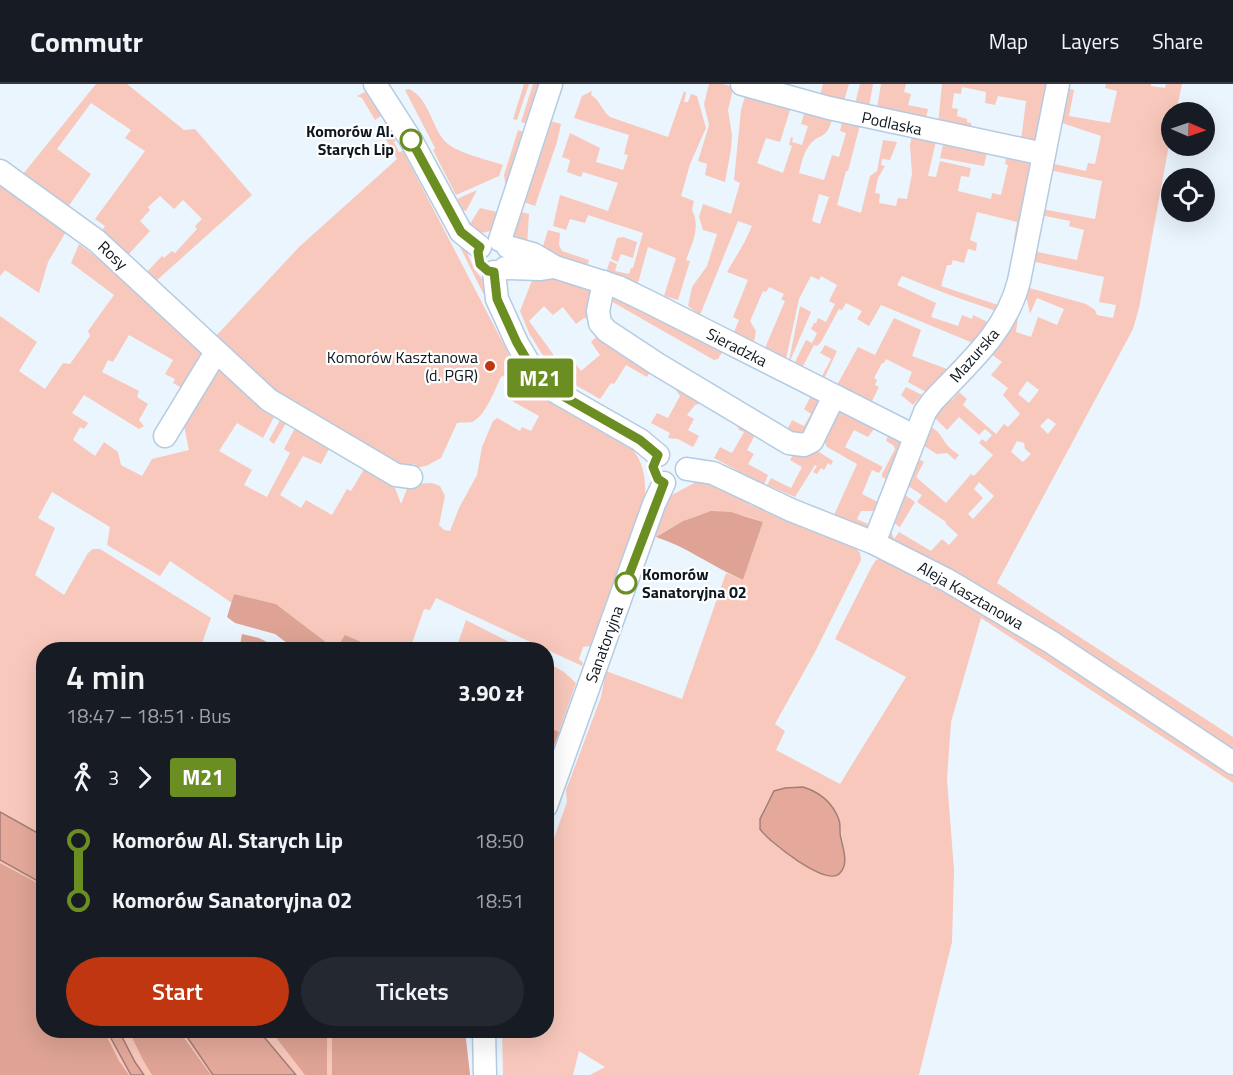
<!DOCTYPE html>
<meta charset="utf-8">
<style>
body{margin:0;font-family:"Titillium Web",sans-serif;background:#242831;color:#f1f3f6;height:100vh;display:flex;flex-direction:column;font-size:22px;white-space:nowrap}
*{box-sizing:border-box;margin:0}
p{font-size:20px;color:#9ea1a6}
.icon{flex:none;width:33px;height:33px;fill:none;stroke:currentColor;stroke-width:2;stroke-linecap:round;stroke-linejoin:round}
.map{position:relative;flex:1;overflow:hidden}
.drawer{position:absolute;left:36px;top:558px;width:518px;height:396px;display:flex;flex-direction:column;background:#171b24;border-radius:24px;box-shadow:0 6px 24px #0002}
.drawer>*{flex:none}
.badge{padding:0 12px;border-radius:4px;font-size:21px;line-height:39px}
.needle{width:39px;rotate:92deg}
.fabs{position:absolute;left:1161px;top:18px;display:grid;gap:12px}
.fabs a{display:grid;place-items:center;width:54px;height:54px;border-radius:50%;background:#171b24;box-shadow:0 6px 24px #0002;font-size:30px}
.map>.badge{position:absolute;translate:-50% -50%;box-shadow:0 0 0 3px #fff}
.legs{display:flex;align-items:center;gap:9px;height:66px;padding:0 30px;font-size:20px}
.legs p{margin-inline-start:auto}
.head{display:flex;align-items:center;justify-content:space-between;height:102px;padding:0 30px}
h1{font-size:33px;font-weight:600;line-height:45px}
.primary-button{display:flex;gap:12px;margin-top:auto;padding:12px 30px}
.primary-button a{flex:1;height:69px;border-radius:36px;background:#bf3610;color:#fff;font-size:24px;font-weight:600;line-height:69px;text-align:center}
.primary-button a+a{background:#242831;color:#f1f3f6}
ul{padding:0 30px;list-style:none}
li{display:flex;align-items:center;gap:21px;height:60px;font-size:22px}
li i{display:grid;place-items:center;width:9px;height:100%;margin:0 8px;background:currentColor}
li i::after{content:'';width:15px;height:15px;margin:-8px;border:4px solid;border-radius:50%;background:#171b24}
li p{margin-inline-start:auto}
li:first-child i{background:linear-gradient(#0000 50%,currentColor 0)}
li:last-child i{background:linear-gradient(currentColor 50%,#0000 0)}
header{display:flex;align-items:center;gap:36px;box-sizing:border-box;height:84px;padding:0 30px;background:#171b24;border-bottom:2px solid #363941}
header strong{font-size:28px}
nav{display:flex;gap:33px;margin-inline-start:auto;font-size:21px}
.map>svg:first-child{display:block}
.green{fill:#f8c8bc;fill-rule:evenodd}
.forest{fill:#dea394}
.water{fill:#e4a99a;stroke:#a47d75;stroke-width:1.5}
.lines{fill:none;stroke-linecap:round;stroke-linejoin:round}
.minor-casing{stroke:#b4cbe2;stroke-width:25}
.minor{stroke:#fff;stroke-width:22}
.line-1-casing{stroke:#fff;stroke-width:14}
.line-1{stroke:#6b8e23;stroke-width:9}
.stop-1-dot{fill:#fff;stroke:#6b8e23;stroke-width:3}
.poi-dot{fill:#bf3610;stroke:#fff;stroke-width:2}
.labels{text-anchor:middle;stroke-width:4.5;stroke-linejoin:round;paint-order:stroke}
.street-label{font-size:16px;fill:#0e161e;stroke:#fff}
.stop-label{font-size:16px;font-weight:bold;fill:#0e161e;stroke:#fff;text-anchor:end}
.poi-label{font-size:16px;fill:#0e161e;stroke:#fff;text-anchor:end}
</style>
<header>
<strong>Commutr</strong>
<nav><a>Map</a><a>Layers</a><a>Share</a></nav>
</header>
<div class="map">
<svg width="1233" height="991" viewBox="0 0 1233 991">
<rect width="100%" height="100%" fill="#ebf5fe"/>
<g class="green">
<polygon points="96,0 127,0 184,46 195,45 252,111 156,197 147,188 162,172 164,174 172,167 175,169 197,145 195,142 202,135 183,116 174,125 160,112 148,123 150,126 140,137 150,147 128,171 102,147 105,142 95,135 145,67 125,54 131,46 91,19 57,65 91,90 68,123 23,90"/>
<polygon points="524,0 529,0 517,36 513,35"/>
<polygon points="533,0 543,0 527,40 521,38"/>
<polygon points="709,0 723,0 733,3 733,5 728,26 732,51 731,65 725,98 705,91 707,80 698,77 709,41 704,20"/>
<polygon points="823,0 849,0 844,17 820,11"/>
<polygon points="860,0 873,0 869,23 855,20"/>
<polygon points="881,0 906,0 904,8 911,10 908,21 928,25 925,38 877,24"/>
<polygon points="942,0 1052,0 1039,58 1021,57 1026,17 998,12 995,21 985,19 986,8 962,3 961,10 954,9 952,24 958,25 957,32 967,35 967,38 971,39 972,46 938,41"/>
<path d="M1106,0h45v2l14,2 1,-4h16l-6,28h-4l-1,22 -32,174 -6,21 -136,254 236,154v18l-344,-214 -2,-7 4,-3 3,8 5,-7 32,19 11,-12 7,6 9,-10 -12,-11v-2l-29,-20 5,-7 -14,-9 11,-27 5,3 -8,15 30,26 25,-29 3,2 19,-21 -14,-12 3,-4 4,3 6,-7 -7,-6 -6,6 -20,-18 -12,13 -13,-13 15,-20 3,3 7,-8 8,7 -4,6 33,29 8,-10 4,3 12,-13 -17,-19 5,-7 -17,-13 11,-13 -12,-9 18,-20 7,-18 3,2 -2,15 15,5 7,-20 19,8 7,-16 -27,-11 -7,16 -3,-14 -5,-5 4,-8 60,17 9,6 2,5 16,3 3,-13 -17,-3 5,-25 -73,-16 2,-10 44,9 7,-30 -15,-4 1,-5 -30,-6 2,-6 53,10 7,-38 -53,-11 1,-7 36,8 2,-8 7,1 6,-28 -42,-14 7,-34 8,2 -5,26 41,7 7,-32 -12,-3zM1027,297l12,9 -10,13 -11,-9zM1048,334l8,6 -8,10 -8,-8zM1017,357l7,2 1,6 6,5 -8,8 -12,-10zM979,398l15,14 -21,23 -5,-5 15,-16 -9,-9z"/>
<path d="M409,5c19,9 22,34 34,50 10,14 44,20 60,26l-4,11 -43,19 -23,-45 2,-2 -30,-58z"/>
<path d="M592,7l-1,4c9,5 11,16 19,22l58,20 16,-46 2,2 -2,9h4l3,-8 6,2 9,32 -16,36 -9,32 13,5 -2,9c9,16 0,34 -6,50l4,1 -12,39 -14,-4 12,-38 -28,-11 -10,36 -5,-2 -5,4 -22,-13 4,-11 7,3 -2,7 14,3 2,-6h2l10,-35 -55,-18 -3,8 -15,-4 -4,11 -13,-4 7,-31 48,16 10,-28 -35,-11 -2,5 -14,-5 3,-12 -8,-3 8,-24 30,15 -4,14 27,8 5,-15 -4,-1 5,-19 -55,-17 8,-22z"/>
<polygon points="365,8 382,31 375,36 362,14 357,12"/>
<path d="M746,9l45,14 -11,35 -14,-4 -9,25 26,10 9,-27 -3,-1 2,-8 2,1 -1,4 10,3 6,-19 -7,-2 4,-14 28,5c-6,29 -15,15 -26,34 -4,6 -6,16 -8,24l25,7 8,-25 7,2 7,-24 -6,-2 3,-13 18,3 -13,50h-2l-9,34 24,8 9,-37 7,-5 6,-31 14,2 -7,18 -8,-1 -1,6 4,1 -7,12 -3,15 5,1 -1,9 17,3 2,-8 9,1 5,-25 -2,-29 2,-10 24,6 -8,35 8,1 4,-16 31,7 -2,9 -8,-1 -3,15 33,8 1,-6 9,2 7,-30 -3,-1 2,-10 26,4 -13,82 -6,-1 3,-17 -40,-10 -7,28 7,3 -1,8 -8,-2 -4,14 -11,-3 -2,5h-4l-6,21 57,19 -2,6 -49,-17 -45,-18 -5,9 39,18 -5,14 27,9 4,-11 10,4 1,-4 21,10 -21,18 -92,-38 -12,21 -12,-7 5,-8 -16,-8 -4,7 -3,-1 -18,33 -4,4 -3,-1 -12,23 -8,-4 12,-24 6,3 5,-10 -6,-4 3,-6h2l2,-5 8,4 9,-18 -6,-3 8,-16 -16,-9 -2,4 -8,-4 -12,23 -13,60 -21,-11 20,-47 -4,-2 3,-5 -15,-7 -3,5 -3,-1 -13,30 6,10 -2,11 -43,-16 2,-4 21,10 5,-12 -6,-3 15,-37 -21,-8 17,-29 8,-17 -14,-5 -38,94 -12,-9 4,-19 15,-21 10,-32 -14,-4 -4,-13 4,-13 28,10 9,-31 -6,-3 7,-70zM819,110l10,3 -9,27 -8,-3z"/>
<polygon points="550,37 561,40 557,58 535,122 521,117"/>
<path d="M386,39l10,17 -2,2 5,10 4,-1 114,219 -6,8 -4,-4 -6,3c-6,12 -16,40 -29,45 -5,1 -10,0 -15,1l-16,35 -15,8 -12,2 1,-4 -12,3 -128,-77 -59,-54 83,-89 98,-88 -18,-32z"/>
<polygon points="518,46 524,48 507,112 504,91"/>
<polygon points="944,56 988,64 984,82 940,74"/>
<polygon points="0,99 67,146 48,178 39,209 5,186 0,192"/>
<polygon points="477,106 466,127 463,126 457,115"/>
<path d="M480,124l17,4 -6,18c-9,5 -14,2 -23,-3z"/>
<polygon points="518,127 529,130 527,162 519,159 512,152"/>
<polygon points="548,146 560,149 559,161 562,167 589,176 586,186 541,166 540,161 543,162"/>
<polygon points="455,153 467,168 474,185 484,197 488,213 484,211"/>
<polygon points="623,153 637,158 633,174 621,170 618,178 611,175 617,154"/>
<path d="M79,160l16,12h5l99,92 2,12 -17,29 -11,-6 2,-4 -10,-5 8,-14 -44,-25 -16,27 -5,-2 -6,12 37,19 -2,6 11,7 -9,16 5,6 -5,3 -55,-34 -12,18 16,10 -4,6 -4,-2 -7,13 22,16 9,-14 14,10 3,13 21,11 10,-17 37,-9 -6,-29 30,-50 8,-1 41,39 12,8 -11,21 -26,-15 -18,28 33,19 -8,15 23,12 23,-44 -6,-4 11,-21 34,21 -8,15 -18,-8 -23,39 21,13 5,-8 26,15 15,-26 4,2 13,-22 31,19 6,16 8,-20 23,-1 8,3 5,10 -6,29 5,5 6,1 9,-23 18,-33 5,-28 11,-26 4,-3 23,13 2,-4 9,4 8,-15 -27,-15 9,-8 -1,-2 10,-6 26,21 77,44c10,12 13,29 12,45l-55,151 -7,1 -4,12 4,4 -1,3 -146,-68 -6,12 -6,-1 -14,40h-30l-34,-13 -11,13 -59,-45 -42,-10 -2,9 -62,-42 -10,15 -53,-31 3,-18 -58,-35 -14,26 17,10 -20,47 29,20 24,-42 5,-4h7l111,69 -10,28 5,3 -162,1v380l421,1 5,44h-470v-759l37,26 -18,29 26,18 18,-26 7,1 20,-28 -2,-5 26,-36 -43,-32z"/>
<polygon points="535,189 595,202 593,236 584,234 576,240 563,223 553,231 544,222 529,237 553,270 554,273 547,278 529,249 520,227"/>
<polygon points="609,211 723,267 718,275 714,276 609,216"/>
<polygon points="800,222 811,228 790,277 789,277"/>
<polygon points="894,234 921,246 912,272 947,285 926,308 908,298 912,288 886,275 884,279 882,279 874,294 877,296 875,301 879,303 871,319 837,301 858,263 875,271"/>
<polygon points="600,249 652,284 647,293 626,281 614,300 611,299 600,315 565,295 552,283 559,277 562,280 571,274 581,287 600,271 591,258"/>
<polygon points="825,261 837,267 824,295 821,294 831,275 820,269"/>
<polygon points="679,300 702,319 695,321 687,331 694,335 688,346 699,352 693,363 678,355 668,354 670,349 651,339 657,329 668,334 680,312 676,306"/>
<polygon points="906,303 922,311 913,321 901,311"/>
<polygon points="811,312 817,315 819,324 804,353 785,350 792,336 804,342 811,330 804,325"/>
<polygon points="838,322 883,346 881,349 874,345 868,353 854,346 845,363 883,383 879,389 872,386 862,410 878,418 874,427 861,427 857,435 868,440 867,444 834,431 857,380 827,363 820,349"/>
<polygon points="280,336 286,339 274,360 269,356"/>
<polygon points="736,338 757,347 747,366 754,370 748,380 768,391 764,401 714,374 720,363 732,369 744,348 739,346"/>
<path d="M931,343c8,4 11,11 16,18 3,4 9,7 12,10l-4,5 -8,-7 -10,1 -13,-8z"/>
<polygon points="887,347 903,355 888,396 882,393 882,390 895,365 893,361 886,357 888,352 885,351"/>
<polygon points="813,364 833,377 831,381 828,379 824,386 821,384 817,390 813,388 817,382 815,381 795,413 767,401 771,394 791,404 802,383 790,376 794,369"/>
<path d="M700,396l35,12 15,13 101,37 9,11 1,7 -46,92 -40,72 10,7 -9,19 64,34 66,-107 -71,-38 37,-73 4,-6 6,-2 101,50 250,163v12l-252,-165 -30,104 -4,57 7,91 -2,72 -33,133h-329l15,-8 -26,-16 -6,24h-70l-1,-44 44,-1v-170l21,-58 -1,-12 35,-93 5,-26 76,28 44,-126 17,7 20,-58c-48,-18 -65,-11 -107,15l-2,-2v-7l16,-32zM792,703h11l37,34c1,18 8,35 1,52 -6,1 -14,3 -19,1 -13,-3 -60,-35 -63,-48 -1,-10 10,-26 15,-35z"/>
<polygon points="905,411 915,418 900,443 894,439"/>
<polygon points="466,536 523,565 456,565"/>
<polygon points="546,578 564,588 576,599 559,648 546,642"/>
</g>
<g class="forest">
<path d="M711,427l20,1 32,10 -20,58c-30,-13 -56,-33 -87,-43l27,-16z"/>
<polygon points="234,510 276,520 335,565 295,565 275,550 235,539 227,533"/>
<polygon points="242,550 259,554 281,565 248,565 240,561"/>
<polygon points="345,551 376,564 380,565 351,565 346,561 342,565 336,565"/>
<polygon points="546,642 559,648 546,685"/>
<polygon points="0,779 43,802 44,946 104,947 119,977 129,991 0,991"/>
<polygon points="129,947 179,947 211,991 152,991 143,976"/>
<polygon points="271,947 327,947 327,991 305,991"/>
<polygon points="332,947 465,947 470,991 332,991"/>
</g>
<g class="water">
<path d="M803,703c16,5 30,16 36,33 2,5 0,12 2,18 2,11 8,26 -1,35 -13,15 -72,-32 -80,-44v-10l14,-28 11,-3z"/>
<polygon points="0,728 43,752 43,800 0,776"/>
<polygon points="107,947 119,947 135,978 144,991 131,991"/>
<polygon points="183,947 259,947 296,991 213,991"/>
</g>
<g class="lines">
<defs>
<g id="minor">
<polyline points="375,0 411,56 461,148 480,163"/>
<polyline points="742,0 829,24 1044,70"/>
<polyline points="0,87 97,157 269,316 396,391 411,393"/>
<polyline points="500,156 551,0"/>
<polyline points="508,163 533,170 555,183 618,203 647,217 914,352"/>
<polyline points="505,184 541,185 554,183"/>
<polyline points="494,188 497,215 517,259 533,286 556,308 640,356 658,371"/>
<polyline points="604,198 598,227 600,239 607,247 657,280 789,359 804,361 812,357 834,312"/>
<polyline points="165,352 216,268"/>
<polyline points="687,385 713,389 791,426 874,459 947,496 1051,558 1233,679"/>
<path d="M874,459l51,-131 7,-10c35,-38 74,-69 87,-121l39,-197"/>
<polyline points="546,722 654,420 664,399"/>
<polyline points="484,946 485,991"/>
</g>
</defs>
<use href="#minor" class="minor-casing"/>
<use href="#minor" class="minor"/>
</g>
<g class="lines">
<defs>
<polyline id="line-1" points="411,56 461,148 480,163 478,168 480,180 488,187 494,188 497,215 517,259 533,286 556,308 640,356 658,371 653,383 658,395 664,399 626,499"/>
</defs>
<use href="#line-1" class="line-1-casing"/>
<use href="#line-1" class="line-1"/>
</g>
<g class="stop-1-dot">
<circle cx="411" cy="56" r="10"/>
<circle cx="626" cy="499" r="10"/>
</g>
<circle class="poi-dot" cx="490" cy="282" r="6"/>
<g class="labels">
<g class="street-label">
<text transform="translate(892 39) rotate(12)" y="6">Podlaska</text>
<text transform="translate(113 171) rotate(43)" y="6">Rosy</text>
<text transform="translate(737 263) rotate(27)" y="6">Sieradzka</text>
<text transform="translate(974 271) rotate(-49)" y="6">Mazurska</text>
<text transform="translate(971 511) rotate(30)" y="6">Aleja Kasztanowa</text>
<text transform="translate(604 560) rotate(-70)" y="6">Sanatoryjna</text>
</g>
<g class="stop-label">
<text x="394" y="53">Komorów Al.<tspan x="394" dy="18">Starych Lip</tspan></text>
<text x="642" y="496" text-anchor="start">Komorów<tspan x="642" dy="18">Sanatoryjna 02</tspan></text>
</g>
<g class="poi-label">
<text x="478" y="279">Komorów Kasztanowa<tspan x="478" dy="18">(d. PGR)</tspan></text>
</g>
</g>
</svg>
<div class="fabs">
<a><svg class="needle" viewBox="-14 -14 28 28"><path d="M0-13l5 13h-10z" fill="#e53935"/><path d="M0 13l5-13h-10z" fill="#9ea1a6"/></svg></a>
<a><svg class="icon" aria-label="locate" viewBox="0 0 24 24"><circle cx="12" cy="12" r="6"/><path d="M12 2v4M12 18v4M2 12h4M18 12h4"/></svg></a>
</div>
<b class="badge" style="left:540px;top:294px;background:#6b8e23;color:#fff">M21</b>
<section class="drawer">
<div class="head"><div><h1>4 min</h1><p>18:47 – 18:51 · Bus</p></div><b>3.90 zł</b></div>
<div class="legs"><svg class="icon" aria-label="walk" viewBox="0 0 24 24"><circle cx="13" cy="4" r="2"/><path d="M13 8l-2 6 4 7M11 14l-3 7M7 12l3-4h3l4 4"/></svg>3<svg class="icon" aria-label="forward" viewBox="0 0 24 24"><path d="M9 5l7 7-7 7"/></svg><b class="badge" style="background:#6b8e23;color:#fff">M21</b></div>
<ul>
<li><i style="color:#6b8e23"></i><b>Komorów Al. Starych Lip</b><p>18:50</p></li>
<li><i style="color:#6b8e23"></i><b>Komorów Sanatoryjna 02</b><p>18:51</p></li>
</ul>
<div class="primary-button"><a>Start</a><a>Tickets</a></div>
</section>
</div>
